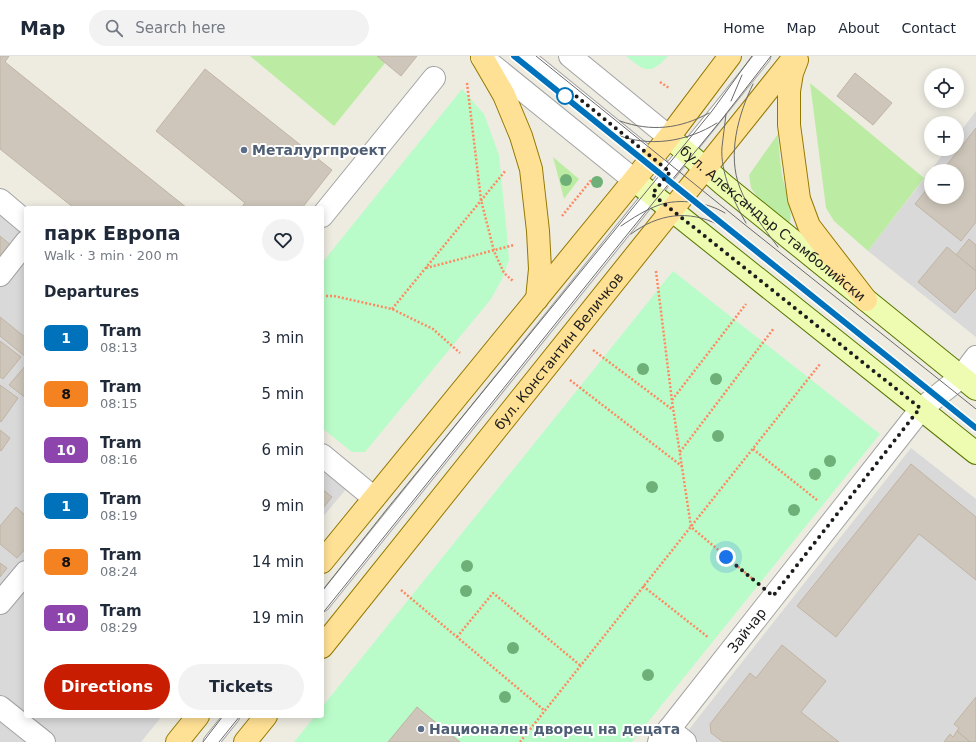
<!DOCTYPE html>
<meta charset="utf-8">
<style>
body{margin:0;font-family:"DejaVu Sans",sans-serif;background:#f2f2f3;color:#1f2937;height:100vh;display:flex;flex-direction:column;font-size:15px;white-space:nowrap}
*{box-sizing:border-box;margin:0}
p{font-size:13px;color:#747a83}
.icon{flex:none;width:22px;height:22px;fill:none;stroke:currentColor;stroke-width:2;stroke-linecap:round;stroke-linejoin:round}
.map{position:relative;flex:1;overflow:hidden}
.details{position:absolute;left:24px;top:150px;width:300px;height:512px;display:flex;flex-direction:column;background:#fff;border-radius:4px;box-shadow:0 2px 10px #0003}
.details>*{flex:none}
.badge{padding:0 8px;border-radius:6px;font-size:14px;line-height:26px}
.fabs{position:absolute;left:924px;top:12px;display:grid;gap:8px}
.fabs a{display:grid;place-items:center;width:40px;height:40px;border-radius:50%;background:#fff;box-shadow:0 2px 10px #0003;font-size:20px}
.you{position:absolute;width:20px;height:20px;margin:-10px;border:3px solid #fff;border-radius:50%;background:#1a73e8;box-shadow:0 0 0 6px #1a73e833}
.map>.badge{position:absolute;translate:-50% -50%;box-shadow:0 0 0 2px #fff}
h2{padding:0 20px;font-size:15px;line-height:36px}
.round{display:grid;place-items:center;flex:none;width:42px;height:42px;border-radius:21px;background:#f2f2f3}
.head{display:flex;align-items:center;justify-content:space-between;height:68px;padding:0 20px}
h1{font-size:19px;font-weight:600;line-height:30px}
.button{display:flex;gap:8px;margin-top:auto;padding:8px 20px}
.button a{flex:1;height:46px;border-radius:24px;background:#c81d00;color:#fff;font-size:16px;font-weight:600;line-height:46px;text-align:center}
.button a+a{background:#f2f2f3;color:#1f2937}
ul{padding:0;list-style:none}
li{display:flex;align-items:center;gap:12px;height:56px;padding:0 20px}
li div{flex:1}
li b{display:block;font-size:15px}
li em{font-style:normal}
li .badge{min-width:44px;font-weight:700;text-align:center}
header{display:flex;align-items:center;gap:24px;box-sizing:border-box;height:56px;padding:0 20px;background:#fff;border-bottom:1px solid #e0e1e3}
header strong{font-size:19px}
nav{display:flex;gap:22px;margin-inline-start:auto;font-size:14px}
.search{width:280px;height:36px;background:#f2f2f3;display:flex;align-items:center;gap:10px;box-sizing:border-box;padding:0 14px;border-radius:22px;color:#747a83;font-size:15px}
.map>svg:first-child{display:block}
.residential{fill:#dad9d9;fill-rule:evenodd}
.grass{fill:#bceca3}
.park{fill:#bafcc9}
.building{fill:#cec6ba;stroke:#c0b4a3}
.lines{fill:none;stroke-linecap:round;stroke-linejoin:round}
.service-casing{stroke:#a3a3a3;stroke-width:17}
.minor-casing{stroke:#a3a3a3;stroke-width:24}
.tertiary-casing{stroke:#a3a3a3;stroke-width:24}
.secondary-casing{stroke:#587600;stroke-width:24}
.primary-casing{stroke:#947900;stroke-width:24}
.path{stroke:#ff8861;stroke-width:2.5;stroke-dasharray:2 2;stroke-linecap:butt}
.service{stroke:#fff;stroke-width:15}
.minor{stroke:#fff;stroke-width:22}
.tertiary{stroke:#fff;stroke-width:22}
.secondary{stroke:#edfcb0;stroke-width:22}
.primary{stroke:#ffe195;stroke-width:22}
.tram{stroke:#6a6a6a;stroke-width:1}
.tree{fill:#6eb077}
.line-casing{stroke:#fff;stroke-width:9}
.line{stroke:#0072bc;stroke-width:6}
.walk{stroke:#1c1c1c;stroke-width:4;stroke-dasharray:0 7.2}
.stop-dot{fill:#fff;stroke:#0072bc;stroke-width:2}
.service-dot{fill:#5c6f8a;stroke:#fff;stroke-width:1.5}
.labels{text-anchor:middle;stroke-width:4;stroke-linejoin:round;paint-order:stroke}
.service-label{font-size:14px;font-weight:bold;fill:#4e5e75;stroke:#fff;text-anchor:start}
.street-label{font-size:14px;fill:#1c1c1c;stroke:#fff}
</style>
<header>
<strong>Map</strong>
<div class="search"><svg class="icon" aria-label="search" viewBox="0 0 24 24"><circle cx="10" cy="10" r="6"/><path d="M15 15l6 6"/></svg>Search here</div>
<nav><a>Home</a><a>Map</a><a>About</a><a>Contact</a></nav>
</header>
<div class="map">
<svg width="976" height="686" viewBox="0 0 976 686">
<rect width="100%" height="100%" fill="#eeece1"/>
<g class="residential">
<path d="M976,55v226l-108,-86 79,-102h10v-13zM931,115h26v26h-26z"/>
<polygon points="0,151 26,172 26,660 162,660 141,686 0,686"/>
<polygon points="911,392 976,443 976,686 679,686"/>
<polygon points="322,413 346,433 322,462"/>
</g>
<g class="grass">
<polygon points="250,0 377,0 385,7 334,70"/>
<polygon points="810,27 924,122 868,195 834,165 826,152"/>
<path d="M778,78c1,14 2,27 4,41 3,15 11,32 8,47l-6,-1 -23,-19 -10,-14 -2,-13z"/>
<polygon points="553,101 579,123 564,143"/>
</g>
<g class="park">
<path d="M626,0h42c-18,20 -24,15 -42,0z"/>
<polygon points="462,33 484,58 499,99 507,179 509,204 502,223 491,243 365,396 352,396 322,372 322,207"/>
<polygon points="673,215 880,378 632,686 294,686 315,660 322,660 322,651"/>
</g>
<g class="building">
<polygon points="0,0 9,0 5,6 187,152 74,152 0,93"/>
<polygon points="377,0 417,0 401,20"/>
<polygon points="205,13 332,114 302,152 241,152 245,147 156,75"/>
<polygon points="855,17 892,47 873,69 837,40"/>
<polygon points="976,72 976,166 961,185 915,148 931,128 931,141 957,141 957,115 942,115"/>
<polygon points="0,180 12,190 0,204"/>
<polygon points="969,183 976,189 976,215 956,199"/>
<polygon points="947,191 976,215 976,232 955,257 918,226"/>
<polygon points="0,261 26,282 26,301 0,280"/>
<polygon points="0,285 21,301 3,323 0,321"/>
<polygon points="26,309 26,342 9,329"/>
<polygon points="0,329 18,342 1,366 0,365"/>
<polygon points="0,374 10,382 1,395 0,394"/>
<polygon points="911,408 976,461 976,524 919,478 836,581 797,550"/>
<polygon points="322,433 332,441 322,453"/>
<polygon points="16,451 26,460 26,492 17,502 0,488 0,470"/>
<polygon points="0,507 7,512 0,521"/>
<polygon points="782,589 826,625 801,656 839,686 723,686 711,677 710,668 750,617 756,622"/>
<polygon points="976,641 976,686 970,686 957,675 959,672 954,668"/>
<polygon points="417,651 429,661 460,686 388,686"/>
<polygon points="957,675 970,686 944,686 950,678 953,681"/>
</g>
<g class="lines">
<defs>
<g id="service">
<polyline points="527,0 660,108"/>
<polyline points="322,548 763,0"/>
<polyline points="211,686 232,660"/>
</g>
<g id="minor">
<polyline points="0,144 26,166"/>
<polyline points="322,160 434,22"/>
<polyline points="0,219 26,186"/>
<polyline points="322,399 374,442"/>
<polyline points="0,547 26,516"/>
<polyline points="0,651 44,686"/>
<polyline points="669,673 685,686"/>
<path id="s1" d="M659,686l262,-333 40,-32 15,-20"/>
</g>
<g id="tertiary">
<polyline points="570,0 669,81"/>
<polyline points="482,1 634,124"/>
</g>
<g id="secondary">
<path id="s2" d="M669,81l55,48 252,204"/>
<polyline points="634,124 976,397"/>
</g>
<g id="primary">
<polyline points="482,1 504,39 521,80 531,113 538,175 540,213 537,243"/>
<polyline points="797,4 792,17 789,35 789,69 799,143 809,170 866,244"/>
<polyline points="322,506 669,81 730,0"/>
<path id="s3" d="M322,591l473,-591"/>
<polyline points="177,686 198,660"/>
<polyline points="245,686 266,660"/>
</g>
</defs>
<use href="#service" class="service-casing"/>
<use href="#minor" class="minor-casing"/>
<use href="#tertiary" class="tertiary-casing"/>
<use href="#secondary" class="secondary-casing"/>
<use href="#primary" class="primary-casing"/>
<g class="path">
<polyline points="660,26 669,32"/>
<polyline points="467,27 481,144 494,195 504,217 513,225"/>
<polyline points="562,160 592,123"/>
<polyline points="426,212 514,189"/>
<polyline points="656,215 672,345 691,471 754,524"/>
<polyline points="322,240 334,240 392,253 433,273 460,297"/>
<polyline points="392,253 506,114"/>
<polyline points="593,294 673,354"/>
<polyline points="570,324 683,411"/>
<polyline points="672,344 746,248"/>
<polyline points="753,393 817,444"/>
<polyline points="680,396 774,272"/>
<polyline points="643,530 709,582"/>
<polyline points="401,534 545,655"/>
<polyline points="457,581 493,537 581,610"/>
<polyline points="520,686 820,308"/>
</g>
<use href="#service" class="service"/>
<use href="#minor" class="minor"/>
<use href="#tertiary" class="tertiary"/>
<use href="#secondary" class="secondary"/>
<use href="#primary" class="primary"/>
<g class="tram">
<polyline points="514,0 976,372"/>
<polyline points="536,0 749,172 976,353"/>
<path d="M753,28c-15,31 -26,71 -13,104 7,19 26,43 38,59"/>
<polyline points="731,45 742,19"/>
<path d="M726,58c-1,11 -3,22 -4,33 -2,25 12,55 24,76"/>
<path d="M620,65c31,11 60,8 89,-8"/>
<path d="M615,78c33,14 72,8 102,-11"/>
<path d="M621,170c12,-8 24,-16 38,-21 21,-7 48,-3 66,8"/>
<path d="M631,178c27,-20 57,-25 88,-9"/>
<polyline points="322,535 387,453 712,55 752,0"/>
<polyline points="322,558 630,175 722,63 771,0"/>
<polyline points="203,686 223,660"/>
<polyline points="219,686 240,660"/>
</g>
</g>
<g class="tree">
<circle cx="566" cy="124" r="6"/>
<circle cx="597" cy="126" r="6"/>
<circle cx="643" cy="313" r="6"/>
<circle cx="716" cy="323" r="6"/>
<circle cx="718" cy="380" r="6"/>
<circle cx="830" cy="405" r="6"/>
<circle cx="815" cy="418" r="6"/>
<circle cx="652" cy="431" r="6"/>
<circle cx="794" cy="454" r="6"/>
<circle cx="467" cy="510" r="6"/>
<circle cx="466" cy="535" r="6"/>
<circle cx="513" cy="592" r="6"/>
<circle cx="648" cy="619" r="6"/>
<circle cx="505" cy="641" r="6"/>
</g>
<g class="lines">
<defs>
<polyline id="line" points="514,0 976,372"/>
</defs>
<use href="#line" class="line-casing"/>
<use href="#line" class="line"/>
<polyline class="walk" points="565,40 571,36 670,116 652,138 920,352 773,540 726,501"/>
</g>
<circle class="stop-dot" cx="565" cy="40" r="8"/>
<g class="service-dot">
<circle cx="244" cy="94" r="4"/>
<circle cx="421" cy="673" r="4"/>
</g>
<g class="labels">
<g class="service-label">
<text x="252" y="99">Металургпроект</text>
<text x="429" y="678">Национален дворец на децата</text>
</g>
<g class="street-label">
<text dy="5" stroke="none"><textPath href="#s2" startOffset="135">бул. Александър Стамболийски</textPath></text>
<text dy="5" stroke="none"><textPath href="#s3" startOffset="379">бул. Константин Величков</textPath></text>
<text dy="5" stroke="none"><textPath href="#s1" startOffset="142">Зайчар</textPath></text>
</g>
</g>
</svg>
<div class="fabs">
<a><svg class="icon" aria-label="locate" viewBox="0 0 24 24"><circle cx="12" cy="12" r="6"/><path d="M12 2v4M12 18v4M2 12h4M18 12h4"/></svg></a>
<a>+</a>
<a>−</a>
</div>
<div class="you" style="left:726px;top:501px"></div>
<section class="details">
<div class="head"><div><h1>парк Европа</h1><p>Walk · 3 min · 200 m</p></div><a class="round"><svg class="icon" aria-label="heart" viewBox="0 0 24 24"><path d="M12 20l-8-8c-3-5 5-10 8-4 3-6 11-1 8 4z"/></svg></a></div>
<h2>Departures</h2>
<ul>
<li><span class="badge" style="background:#0072bc;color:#fff">1</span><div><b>Tram</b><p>08:13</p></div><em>3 min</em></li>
<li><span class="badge" style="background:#f58220;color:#111">8</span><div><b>Tram</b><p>08:15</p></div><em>5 min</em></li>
<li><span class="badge" style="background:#8e44ad;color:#fff">10</span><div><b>Tram</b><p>08:16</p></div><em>6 min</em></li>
<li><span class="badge" style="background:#0072bc;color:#fff">1</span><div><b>Tram</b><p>08:19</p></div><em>9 min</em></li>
<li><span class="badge" style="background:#f58220;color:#111">8</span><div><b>Tram</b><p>08:24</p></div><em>14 min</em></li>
<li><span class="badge" style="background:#8e44ad;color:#fff">10</span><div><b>Tram</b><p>08:29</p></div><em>19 min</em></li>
</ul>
<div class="button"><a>Directions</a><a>Tickets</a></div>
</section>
</div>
